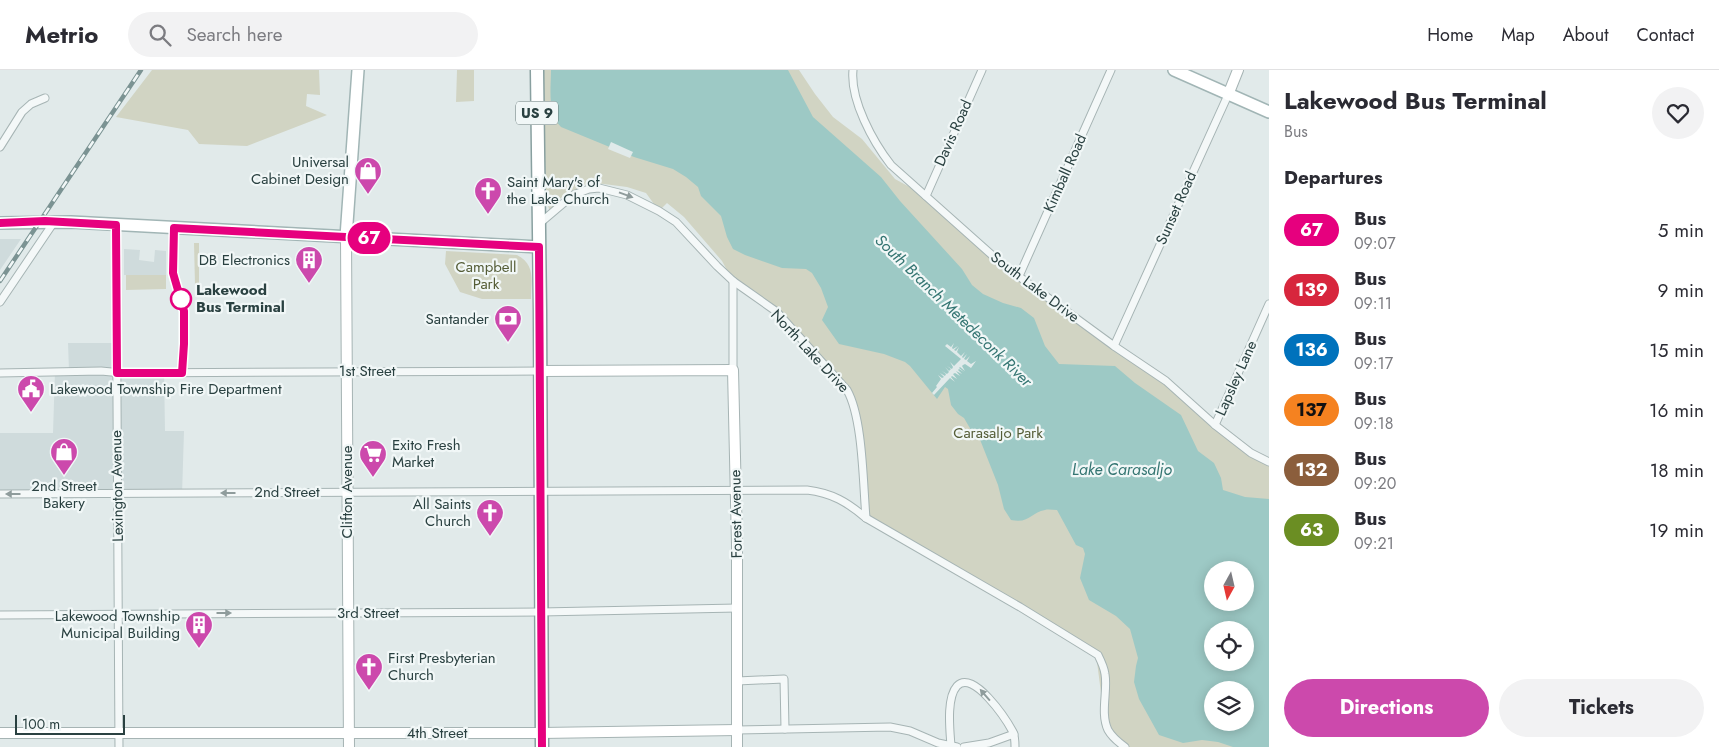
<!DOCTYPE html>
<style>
body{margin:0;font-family:Jost,sans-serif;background:#f2f2f3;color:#2b2b33;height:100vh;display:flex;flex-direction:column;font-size:19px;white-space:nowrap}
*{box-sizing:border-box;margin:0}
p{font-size:16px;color:#7c7c81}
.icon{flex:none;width:28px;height:28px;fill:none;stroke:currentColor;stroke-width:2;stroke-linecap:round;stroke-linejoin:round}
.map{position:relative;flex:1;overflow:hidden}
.drawer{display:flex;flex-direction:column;background:#fff;width:450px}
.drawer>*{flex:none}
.badge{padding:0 10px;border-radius:16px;font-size:18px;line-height:32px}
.needle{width:32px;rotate:188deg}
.controls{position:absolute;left:1204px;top:491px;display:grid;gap:10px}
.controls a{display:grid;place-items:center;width:50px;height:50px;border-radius:50%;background:#fff;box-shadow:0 2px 12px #0003;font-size:25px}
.scale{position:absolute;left:15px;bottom:12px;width:110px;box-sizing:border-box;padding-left:5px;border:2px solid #2a4141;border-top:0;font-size:14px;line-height:18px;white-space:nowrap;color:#2a4141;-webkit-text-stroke:4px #f1f7f7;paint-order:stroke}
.map>.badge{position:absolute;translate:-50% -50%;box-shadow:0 0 0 2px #fff}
h2{padding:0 15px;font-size:19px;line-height:45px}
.round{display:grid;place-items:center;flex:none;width:52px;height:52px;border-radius:26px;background:#f2f2f3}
.overview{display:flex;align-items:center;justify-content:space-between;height:85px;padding:0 15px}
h1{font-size:24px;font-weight:700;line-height:38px}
.cta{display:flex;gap:10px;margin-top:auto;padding:10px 15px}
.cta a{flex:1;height:58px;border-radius:30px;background:#cc49ac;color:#fff;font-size:20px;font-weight:700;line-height:58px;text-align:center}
.cta a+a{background:#f2f2f3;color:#2b2b33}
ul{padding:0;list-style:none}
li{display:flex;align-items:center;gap:15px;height:60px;padding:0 15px}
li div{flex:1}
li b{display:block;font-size:19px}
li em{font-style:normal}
li .badge{min-width:55px;font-weight:700;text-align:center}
header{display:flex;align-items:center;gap:30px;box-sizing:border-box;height:70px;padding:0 25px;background:#fff;border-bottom:1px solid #e1e1e2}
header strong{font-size:24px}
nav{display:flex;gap:28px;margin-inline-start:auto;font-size:18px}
.search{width:350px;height:45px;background:#f2f2f3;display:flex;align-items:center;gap:12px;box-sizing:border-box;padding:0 18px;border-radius:28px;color:#7c7c81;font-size:19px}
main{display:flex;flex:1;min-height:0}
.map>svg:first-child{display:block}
.built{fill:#cfdbdc}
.green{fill:#d1d4c3;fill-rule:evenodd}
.water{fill:#9dc9c5;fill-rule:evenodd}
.pier{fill:#e1eaea}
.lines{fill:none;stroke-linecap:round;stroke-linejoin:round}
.street-casing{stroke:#a6b4b4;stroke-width:9}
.secondary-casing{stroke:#a6b4b4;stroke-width:12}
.primary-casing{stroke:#a1b5b5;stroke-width:14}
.highway-casing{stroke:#89a0a0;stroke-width:15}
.street{stroke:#f4f8f8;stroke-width:7}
.secondary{stroke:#fff;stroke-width:10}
.primary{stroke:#fff;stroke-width:11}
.highway{stroke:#fff;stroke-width:12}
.rail-casing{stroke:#7b9393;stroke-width:4.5}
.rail{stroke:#f1f7f7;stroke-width:2.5;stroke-dasharray:8;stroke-linecap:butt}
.oneway{fill:#8f9c9c}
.line-casing{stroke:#fff;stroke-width:11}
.line{stroke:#e6007e;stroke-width:8}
.stop-dot{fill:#fff;stroke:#e6007e;stroke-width:2.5}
.labels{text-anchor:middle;stroke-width:4.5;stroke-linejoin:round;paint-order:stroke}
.shield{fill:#f1f7f7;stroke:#667878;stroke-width:1}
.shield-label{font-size:14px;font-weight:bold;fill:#2a4141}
.street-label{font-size:15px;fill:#2a4141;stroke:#f1f7f7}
.poi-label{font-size:15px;fill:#2a4141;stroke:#f1f7f7;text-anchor:end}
.park-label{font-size:15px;fill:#555d37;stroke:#f1f7f7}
.stop-label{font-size:15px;font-weight:bold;fill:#2a4141;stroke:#f1f7f7;text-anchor:start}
.water-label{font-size:16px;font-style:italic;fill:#347572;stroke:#f1f7f7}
</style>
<header>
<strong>Metrio</strong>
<div class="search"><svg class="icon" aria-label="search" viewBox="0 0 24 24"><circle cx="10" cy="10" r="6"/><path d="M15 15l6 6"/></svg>Search here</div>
<nav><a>Home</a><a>Map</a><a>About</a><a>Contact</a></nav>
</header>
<main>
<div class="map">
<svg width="1269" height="677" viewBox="0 0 1269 677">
<rect width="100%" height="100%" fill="#e1eaea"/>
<g class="built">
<polygon points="0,169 21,169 0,200"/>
<polygon points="124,179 140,180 139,190 154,192 155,180 166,181 166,205 124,205"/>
<polygon points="68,273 116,273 116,300 164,299 165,361 184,361 182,425 0,425 0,363 53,363 55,301 69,301"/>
</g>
<g class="green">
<polygon points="152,0 319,0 320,25 307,24 306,36 327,45 247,76 199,74 188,60 116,47"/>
<polygon points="457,0 474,0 474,31 456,32"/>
<path d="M541,0h258l16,24 18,23 29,22 33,40 31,17 76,68 164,117 49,44 54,37v285h-144l-20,-23 -9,-70 -230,-136 -13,-118 -98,-109 -22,-10 -11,-20 -38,-44 -17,-14 -8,8 -13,-18 -19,-6 -31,-4 -12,2 -19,10 -9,7 -5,12 -7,-19zM1212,500h33v32h-33zM1212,560h33v32h-33zM1212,620h33v32h-33z"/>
<polygon points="194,173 199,173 199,215 195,215"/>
<path d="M446,181l71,4c19,10 14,25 14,44h-49l-22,-7 -15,-28z"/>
<polygon points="126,205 166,205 166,219 126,220"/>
</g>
<path class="water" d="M551,0h237l25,47 68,60 19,24 62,68 10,16 11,9 20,9 18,5 13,10 11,28 14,18 56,2 20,17 46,32 17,36 16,12 7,15 2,12 22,7 24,2v248h-36l-15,-5 -16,-2 -19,3 -24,-8 -20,-36 -5,-17 2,-16 2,-8 -8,-29 -14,-13 -27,-16 -9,-22 5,-24 -2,-6 -7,-3 -19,-35c-4,0 -9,-1 -12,0 -14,2 -15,14 -34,10l-7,-11 -6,-24 -21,-53 -6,-2 -7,-12 -6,-4 -7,-9 -3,-16 -3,-2 -8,12 -27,-33 -5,-4 -21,-8 -45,-10 -17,-24 6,-13 -7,-19 -9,-15 -6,-4 -24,-1 -37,-13 -12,-6 -6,-12 -6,-21 -20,-20 -3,-9 -12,-10 -13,-8 -39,-12 -73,-30c-14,-14 -10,-39 -10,-57zM1212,500h33v32h-33zM1212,560h33v32h-33zM1212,620h33v32h-33z"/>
<g class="pier">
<polygon points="611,72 633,82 630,88 608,79"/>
<polygon points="954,273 952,278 953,279 958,276 954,280 956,281 959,277 957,282 961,286 965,282 962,287 963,288 967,284 964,289 966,290 970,286 967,291 971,294 976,291 971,298 965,294 963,295 962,296 965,301 960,297 959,298 964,302 959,299 958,300 962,304 956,301 960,306 955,303 953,304 957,309 952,306 951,307 955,312 950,308 934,325 932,323 937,317 936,316 941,309 938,305 942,308 944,307 940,303 945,306 946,304 942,301 947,304 949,302 945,297 949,301 951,299 947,296 952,299 953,297 950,292 954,296 961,289 945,276 947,274 951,277"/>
</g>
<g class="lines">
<defs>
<g id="street">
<path d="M853,0c-3,30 20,72 38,95l111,99 112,82 52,35 49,44 36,28 18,9"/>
<polyline points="0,77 22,42 31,34 45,28"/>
<polyline points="926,126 982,0"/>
<path d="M540,153l33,-28 16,-6 10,-1 28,7 32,16 17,11 41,44 16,15 44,31 70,78c16,28 16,94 19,128"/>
<polyline points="116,155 119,677"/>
<polyline points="1019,206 1111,0"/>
<polyline points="0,232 54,152"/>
<polyline points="1114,276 1228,25"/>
<polyline points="733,300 733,211"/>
<polyline points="0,303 101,301 122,303 541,301"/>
<polyline points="1215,355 1269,234"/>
<path d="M0,424l807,-4c25,3 40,12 59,28l154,89 78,48c3,6 6,12 7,19 3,17 -5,39 3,56 4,7 10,12 17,17"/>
<polyline points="0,545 541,542 737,538"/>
<polyline points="737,611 784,609 785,659"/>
<polyline points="737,660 890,657 910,661 938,673 957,677"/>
<path d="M951,676c-1,-15 -5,-48 6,-60 16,-17 49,33 56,46 2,5 2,10 2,15"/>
<polyline points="964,677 989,673 1014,664"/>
</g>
<g id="secondary">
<polyline points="1228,25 1238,0"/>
<polyline points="346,167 349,677"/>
<polyline points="541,301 733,300 737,474 737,677"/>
<polyline points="0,663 542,663 737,660"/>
</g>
<g id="primary">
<polyline points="1174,0 1269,42"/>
<polyline points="0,153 71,152 539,177"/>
<polyline points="346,167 358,0"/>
</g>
<polyline id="highway" points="537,0 540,240 542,677"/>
</defs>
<use href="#street" class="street-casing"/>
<use href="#secondary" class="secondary-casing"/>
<use href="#primary" class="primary-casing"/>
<use href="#highway" class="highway-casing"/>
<use href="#street" class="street"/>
<use href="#secondary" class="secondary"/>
<use href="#primary" class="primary"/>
<use href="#highway" class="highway"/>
<defs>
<polyline id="rail" points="0,211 141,0"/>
</defs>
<use href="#rail" class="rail-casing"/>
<use href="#rail" class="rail"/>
</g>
<defs><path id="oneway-solid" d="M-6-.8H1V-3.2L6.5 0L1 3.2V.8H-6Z" transform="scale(1.25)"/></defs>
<g class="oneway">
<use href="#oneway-solid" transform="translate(626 125) rotate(20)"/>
<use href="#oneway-solid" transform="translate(228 423) rotate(180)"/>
<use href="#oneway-solid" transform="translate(13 424) rotate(180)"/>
<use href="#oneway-solid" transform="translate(224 543)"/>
<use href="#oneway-solid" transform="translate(985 625) rotate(-131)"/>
</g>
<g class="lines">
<defs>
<polyline id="line" points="0,153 45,151 116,155 117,303 182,303 184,274 184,241 173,203 174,158 539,177 542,677"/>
</defs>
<use href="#line" class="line-casing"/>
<use href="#line" class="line"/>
</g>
<defs>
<symbol id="shop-pin" viewBox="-11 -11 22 30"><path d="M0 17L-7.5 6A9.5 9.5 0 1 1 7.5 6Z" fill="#cc49ac" stroke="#f1f7f7"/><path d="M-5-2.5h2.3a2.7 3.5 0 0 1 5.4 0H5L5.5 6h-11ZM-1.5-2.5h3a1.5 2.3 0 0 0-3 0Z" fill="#fff"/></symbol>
<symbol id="church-pin" viewBox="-11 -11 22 30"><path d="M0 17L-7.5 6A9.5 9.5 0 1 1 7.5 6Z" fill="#cc49ac" stroke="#f1f7f7"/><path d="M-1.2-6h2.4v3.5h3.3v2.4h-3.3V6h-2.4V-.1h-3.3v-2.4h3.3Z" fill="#fff"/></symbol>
<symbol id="building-pin" viewBox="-11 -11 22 30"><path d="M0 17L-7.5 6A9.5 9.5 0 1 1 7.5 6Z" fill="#cc49ac" stroke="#f1f7f7"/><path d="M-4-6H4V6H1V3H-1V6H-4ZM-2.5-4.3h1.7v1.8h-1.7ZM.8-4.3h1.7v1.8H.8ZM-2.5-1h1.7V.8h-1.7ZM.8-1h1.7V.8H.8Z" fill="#fff"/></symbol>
<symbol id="bank-pin" viewBox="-11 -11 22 30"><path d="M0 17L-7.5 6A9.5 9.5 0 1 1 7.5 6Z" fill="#cc49ac" stroke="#f1f7f7"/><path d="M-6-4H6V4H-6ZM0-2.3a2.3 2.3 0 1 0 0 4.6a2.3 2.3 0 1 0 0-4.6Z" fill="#fff"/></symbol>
<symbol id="civic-pin" viewBox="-11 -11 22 30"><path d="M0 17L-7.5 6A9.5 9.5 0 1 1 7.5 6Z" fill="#cc49ac" stroke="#f1f7f7"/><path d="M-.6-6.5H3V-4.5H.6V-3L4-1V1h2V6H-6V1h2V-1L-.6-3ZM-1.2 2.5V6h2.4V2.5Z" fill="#fff"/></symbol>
<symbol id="supermarket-pin" viewBox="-11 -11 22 30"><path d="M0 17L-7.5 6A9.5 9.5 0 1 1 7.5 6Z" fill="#cc49ac" stroke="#f1f7f7"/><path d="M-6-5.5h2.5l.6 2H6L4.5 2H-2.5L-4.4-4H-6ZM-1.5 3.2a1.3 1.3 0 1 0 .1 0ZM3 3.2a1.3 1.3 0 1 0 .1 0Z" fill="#fff"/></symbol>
</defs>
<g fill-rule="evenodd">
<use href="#shop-pin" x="352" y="85" width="32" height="43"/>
<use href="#church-pin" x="472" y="105" width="32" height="43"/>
<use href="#building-pin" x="293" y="174" width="32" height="43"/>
<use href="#bank-pin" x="492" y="233" width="32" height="43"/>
<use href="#civic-pin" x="15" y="303" width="32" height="43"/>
<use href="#shop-pin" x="48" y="366" width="32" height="43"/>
<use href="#supermarket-pin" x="357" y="368" width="32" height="43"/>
<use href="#church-pin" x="474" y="427" width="32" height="43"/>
<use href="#building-pin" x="183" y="539" width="32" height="43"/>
<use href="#church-pin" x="353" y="581" width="32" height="43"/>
</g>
<circle class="stop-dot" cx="181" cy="229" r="10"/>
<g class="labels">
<rect class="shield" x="516" y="31.5" width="42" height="23" rx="4"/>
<g class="shield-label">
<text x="537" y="48">US 9</text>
</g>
<g class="street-label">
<text transform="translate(953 63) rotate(-66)" y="5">Davis Road</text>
<text transform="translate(1065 103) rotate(-66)" y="5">Kimball Road</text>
<text transform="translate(1176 138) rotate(-66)" y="5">Sunset Road</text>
<text transform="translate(1035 217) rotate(37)" y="5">South Lake Drive</text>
<text transform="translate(810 281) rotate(47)" y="5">North Lake Drive</text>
<text x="367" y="306">1st Street</text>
<text transform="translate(1236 308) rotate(-66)" y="5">Lapsley Lane</text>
<text transform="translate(117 416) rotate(-91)" y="5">Lexington Avenue</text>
<text x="287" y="427">2nd Street</text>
<text transform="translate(347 422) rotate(-90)" y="5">Clifton Avenue</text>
<text transform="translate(736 444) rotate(-91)" y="5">Forest Avenue</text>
<text x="368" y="548">3rd Street</text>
<text x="437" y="668">4th Street</text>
</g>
<g class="poi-label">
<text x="349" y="97">Universal<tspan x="349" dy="17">Cabinet Design</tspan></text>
<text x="507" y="117" text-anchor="start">Saint Mary's of<tspan x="507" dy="17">the Lake Church</tspan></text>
<text x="290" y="195">DB Electronics</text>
<text x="489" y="254">Santander</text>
<text x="50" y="324" text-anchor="start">Lakewood Township Fire Department</text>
<text x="392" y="380" text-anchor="start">Exito Fresh<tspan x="392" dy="17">Market</tspan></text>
<text x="64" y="421" text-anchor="middle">2nd Street<tspan x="64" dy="17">Bakery</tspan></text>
<text x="471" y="439">All Saints<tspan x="471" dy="17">Church</tspan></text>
<text x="180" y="551">Lakewood Township<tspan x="180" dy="17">Municipal Building</tspan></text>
<text x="388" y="593" text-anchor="start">First Presbyterian<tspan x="388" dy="17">Church</tspan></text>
</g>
<g class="park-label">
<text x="486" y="202">Campbell<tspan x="486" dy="17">Park</tspan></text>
<text x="998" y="368">Carasaljo Park</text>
</g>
<g class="stop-label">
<text x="196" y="225">Lakewood<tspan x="196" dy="17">Bus Terminal</tspan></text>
</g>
<g class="water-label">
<text transform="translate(954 240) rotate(44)" y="6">South Branch Metedeconk River</text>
<text x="1122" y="405">Lake Carasaljo</text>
</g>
</g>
</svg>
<div class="controls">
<a><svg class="needle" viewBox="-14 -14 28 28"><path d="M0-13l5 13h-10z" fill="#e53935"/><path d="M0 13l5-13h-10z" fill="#7c7c81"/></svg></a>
<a><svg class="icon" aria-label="locate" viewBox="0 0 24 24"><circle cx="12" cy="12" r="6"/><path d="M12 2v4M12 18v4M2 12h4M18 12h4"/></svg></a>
<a><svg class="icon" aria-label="layers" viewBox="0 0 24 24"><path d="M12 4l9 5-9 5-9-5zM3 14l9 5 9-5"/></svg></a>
</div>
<div class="scale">100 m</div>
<b class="badge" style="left:369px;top:168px;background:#e6007e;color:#fff">67</b>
</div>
<section class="drawer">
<div class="overview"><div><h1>Lakewood Bus Terminal</h1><p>Bus</p></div><a class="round"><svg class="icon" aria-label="heart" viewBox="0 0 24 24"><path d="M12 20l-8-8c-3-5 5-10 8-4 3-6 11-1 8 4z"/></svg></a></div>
<h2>Departures</h2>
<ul>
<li><span class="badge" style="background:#e6007e;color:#fff">67</span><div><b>Bus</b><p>09:07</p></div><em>5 min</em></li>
<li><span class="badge" style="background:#d7263d;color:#fff">139</span><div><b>Bus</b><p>09:11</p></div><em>9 min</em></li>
<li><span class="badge" style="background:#0072bc;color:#fff">136</span><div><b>Bus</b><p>09:17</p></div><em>15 min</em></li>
<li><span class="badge" style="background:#f58220;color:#111">137</span><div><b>Bus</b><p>09:18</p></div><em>16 min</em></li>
<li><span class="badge" style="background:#8b5e3c;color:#fff">132</span><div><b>Bus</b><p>09:20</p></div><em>18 min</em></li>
<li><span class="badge" style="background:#6b8e23;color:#fff">63</span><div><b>Bus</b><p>09:21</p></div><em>19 min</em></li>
</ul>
<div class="cta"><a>Directions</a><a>Tickets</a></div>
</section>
</main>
